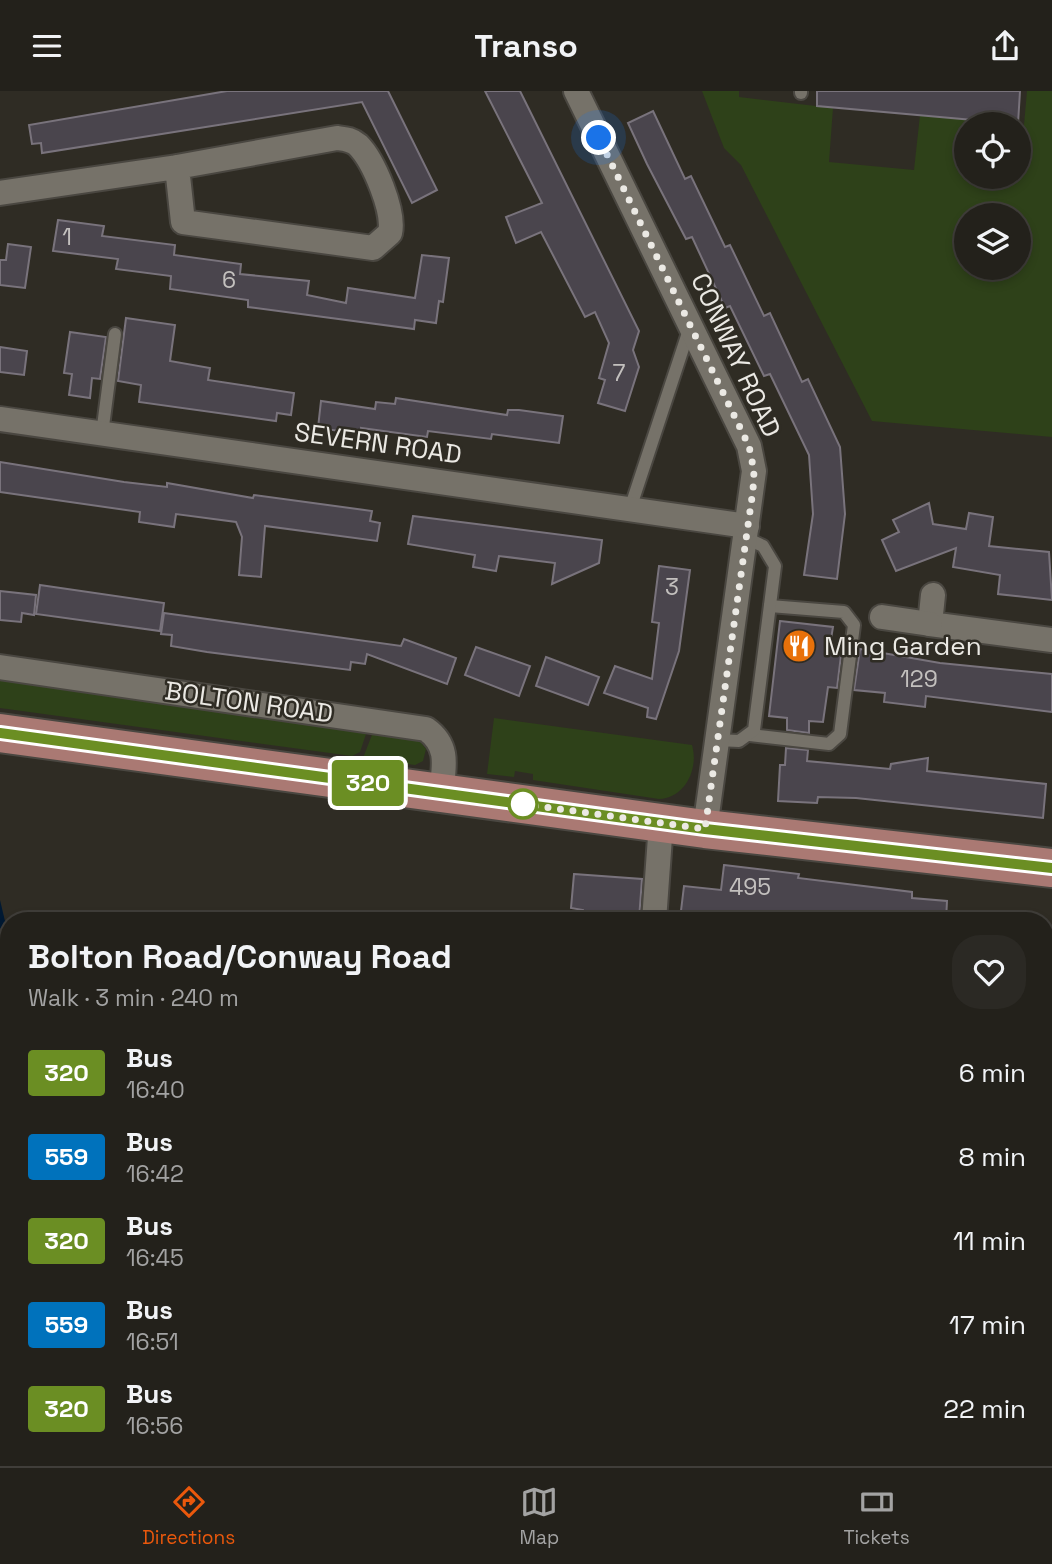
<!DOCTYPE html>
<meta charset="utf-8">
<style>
body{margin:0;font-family:"Space Grotesk",sans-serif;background:#2b2924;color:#f1f3f6;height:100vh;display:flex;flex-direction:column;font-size:26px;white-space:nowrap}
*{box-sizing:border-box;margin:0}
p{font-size:23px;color:#a3a3a3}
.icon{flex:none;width:38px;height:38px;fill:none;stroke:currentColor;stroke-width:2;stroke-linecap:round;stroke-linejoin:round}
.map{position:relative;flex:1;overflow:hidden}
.panel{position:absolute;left:0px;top:821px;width:1054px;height:555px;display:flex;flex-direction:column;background:#23211b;border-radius:28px 28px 0 0;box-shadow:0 4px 10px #0003,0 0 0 2px #403e3a}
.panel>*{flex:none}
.badge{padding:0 14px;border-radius:5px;font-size:24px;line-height:46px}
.controls{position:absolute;left:954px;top:21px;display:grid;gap:14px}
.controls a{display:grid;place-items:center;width:77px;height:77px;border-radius:50%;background:#23211b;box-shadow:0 4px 10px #0003,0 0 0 2px #403e3a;font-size:35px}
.you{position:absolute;width:35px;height:35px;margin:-18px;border:5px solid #fff;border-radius:50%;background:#1a73e8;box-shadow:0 0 0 10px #1a73e833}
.map>.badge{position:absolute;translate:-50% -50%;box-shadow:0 0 0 4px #fff}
.round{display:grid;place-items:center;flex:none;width:74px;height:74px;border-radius:28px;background:#2b2924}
.head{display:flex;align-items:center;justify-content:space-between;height:119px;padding:0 28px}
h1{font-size:33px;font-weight:700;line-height:52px}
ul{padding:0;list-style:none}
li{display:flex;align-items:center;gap:21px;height:84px;padding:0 28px}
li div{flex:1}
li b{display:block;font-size:26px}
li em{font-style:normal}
li .badge{min-width:77px;font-weight:700;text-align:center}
header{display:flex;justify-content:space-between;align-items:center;height:91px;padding:0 28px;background:#23211b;font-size:32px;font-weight:700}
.menu{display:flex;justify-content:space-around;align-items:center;height:98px;border-top:2px solid #403e3a;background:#23211b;font-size:19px;color:#a3a3a3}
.menu a{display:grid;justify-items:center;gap:4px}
.menu .selected{color:#ea580c}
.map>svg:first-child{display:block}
.green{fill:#2e4119;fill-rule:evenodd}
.water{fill:#011932}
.building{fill:#4a454d;stroke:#79737c;stroke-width:2}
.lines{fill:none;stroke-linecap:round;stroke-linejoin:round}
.lane-casing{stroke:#4a4741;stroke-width:16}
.street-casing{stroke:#4a4741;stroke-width:28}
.primary-casing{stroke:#4a4741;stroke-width:42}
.lane{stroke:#767269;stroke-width:12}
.street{stroke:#767269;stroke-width:24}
.primary{stroke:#aa7973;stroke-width:38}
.line-casing{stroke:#fff;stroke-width:16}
.line{stroke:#6b8e23;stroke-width:10}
.walk{stroke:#ebe9e4;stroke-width:7;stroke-dasharray:0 12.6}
.stop-dot{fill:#fff;stroke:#6b8e23;stroke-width:3.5}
.labels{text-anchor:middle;stroke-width:5;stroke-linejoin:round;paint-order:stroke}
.number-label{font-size:23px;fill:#c3c0be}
.street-label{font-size:26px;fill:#ebe9e4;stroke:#2f2c24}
.poi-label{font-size:26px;fill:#ebe9e4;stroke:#2f2c24;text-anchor:start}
</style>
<header><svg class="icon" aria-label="menu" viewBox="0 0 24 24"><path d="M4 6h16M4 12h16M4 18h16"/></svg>Transo<svg class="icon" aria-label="share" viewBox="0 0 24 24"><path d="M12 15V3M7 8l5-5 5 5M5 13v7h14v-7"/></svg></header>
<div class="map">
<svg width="1052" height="1375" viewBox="0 0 1052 1375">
<rect width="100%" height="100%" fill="#2f2c24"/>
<g class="green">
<path d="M702,0h37v6l94,11 -4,54 85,8 6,-55 89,9h-43v53h52l1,-52h5l3,-34h25v346l-180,-16 -131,-256 -17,-17zM966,124h52v53h-52z"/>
<polygon points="0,584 369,634 360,661 352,665 0,617"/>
<path d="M494,627l198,27c7,24 -7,53 -33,54l-126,-19v-6l-18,-3 -1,6 -27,-3z"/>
<polygon points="375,636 415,644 426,658 423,670 415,674 363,667"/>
</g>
<polygon class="water" points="0,809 9,847 9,1115 0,1115"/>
<g class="building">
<polygon points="227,0 388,0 437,99 412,112 362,11 42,62 41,52 32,53 29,34"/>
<polygon points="485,0 520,0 639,240 633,259 639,276 625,320 598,312 605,289 599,287 609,252 595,221 585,226 541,141 516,152 506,126 542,112"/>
<polygon points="817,0 1020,0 1018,33 817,15"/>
<polygon points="653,20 685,88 691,85 725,156 730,154 764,225 770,222 802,291 808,288 840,356 845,423 837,488 804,484 813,423 809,364 770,283 764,285 730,215 725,217 692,146 686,148 647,73 628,32"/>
<polygon points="58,129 104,135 102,145 175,154 174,164 241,173 240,183 309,190 307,204 346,212 348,197 415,207 422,164 449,167 443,211 439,210 436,232 415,229 414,238 248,216 248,209 170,198 171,185 116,178 118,168 53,160"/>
<polygon points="8,153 31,156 25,197 0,194 0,169 6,169"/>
<polygon points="126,227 175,234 170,270 210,277 208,289 294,302 291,324 277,322 276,330 139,311 141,294 118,290"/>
<polygon points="70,241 106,246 100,288 92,287 90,307 69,304 72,283 64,282"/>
<polygon points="0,256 27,260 24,284 0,281"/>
<polygon points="396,307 507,324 508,319 519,319 563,325 559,352 492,343 491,348 428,340 427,346 361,337 361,343 318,337 321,310 375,318 376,311 395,313"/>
<polygon points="0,371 124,391 167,396 167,392 253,407 254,404 372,420 370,430 380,432 377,450 265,435 261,486 239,484 242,446 236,431 176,423 174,436 139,431 140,421 0,401"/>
<polygon points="929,412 933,433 966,438 969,422 993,426 989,455 1049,461 1052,509 998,503 1000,484 953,476 956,457 896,480 882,449 899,441 893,429"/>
<polygon points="413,425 602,449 599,472 552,493 555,472 499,465 496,480 473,476 475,464 408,453"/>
<polygon points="659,475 690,479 679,560 656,628 647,626 648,617 604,602 615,575 652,588 659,532 652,531"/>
<polygon points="40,494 164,512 160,540 36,523"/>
<polygon points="0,500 36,504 34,524 22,522 21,531 0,529"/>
<polygon points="164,522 401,555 404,548 456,567 447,593 367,563 365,573 351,571 350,579 207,561 171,555 172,544 161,543"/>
<polygon points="780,530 833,536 830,554 842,556 837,597 828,596 823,631 809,630 809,642 787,639 787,627 769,625"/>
<polygon points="476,556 530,575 519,605 465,584"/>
<polygon points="860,558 940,572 1052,583 1052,621 926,605 925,616 884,611 885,602 854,599"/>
<polygon points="546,566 599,586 588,614 536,595"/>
<polygon points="786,657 808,659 807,670 890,678 891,673 928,667 927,680 1046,693 1043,727 856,707 818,706 817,712 778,710 780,674 785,674"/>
<polygon points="724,774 799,783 798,787 912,801 912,807 947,810 946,830 680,828 684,795 721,799"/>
<polygon points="574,783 642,788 639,828 583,825 583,819 571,817"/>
</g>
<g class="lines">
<defs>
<g id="lane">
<polyline points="801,2 801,0"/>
<polyline points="102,343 115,243"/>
<polyline points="630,418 689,239"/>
<polyline points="750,644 829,653 840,643 854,534 844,521 770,515"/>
<polyline points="717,649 739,650 754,639 775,475 763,455 746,447"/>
<polyline points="1045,906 1052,907"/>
</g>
<g id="street">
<polyline points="576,0 749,355 754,380 705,738"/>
<path d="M0,102l177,-26 160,-29c8,1 14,1 21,7 16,16 37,67 32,88l-17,15 -190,-26 -6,-55"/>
<polyline points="0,328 747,435"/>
<polyline points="933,504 930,533 1052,549"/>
<polyline points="882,526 930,533"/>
<path d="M0,576l426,62c24,17 18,38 15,64"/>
<polyline points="654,830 661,732"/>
</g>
<polyline id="primary" points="0,642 705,738 1052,777"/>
</defs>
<use href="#lane" class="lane-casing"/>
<use href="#street" class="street-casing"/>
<use href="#primary" class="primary-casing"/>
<use href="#lane" class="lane"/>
<use href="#street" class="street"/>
<use href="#primary" class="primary"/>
</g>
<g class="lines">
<defs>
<polyline id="line" points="0,642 705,738 1052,777"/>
</defs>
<use href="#line" class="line-casing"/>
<use href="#line" class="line"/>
<polyline class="walk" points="523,713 705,738 753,399 754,380 749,355 599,47"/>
</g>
<defs>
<symbol id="restaurant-disc" viewBox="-11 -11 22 22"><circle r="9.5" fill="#e8710a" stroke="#2f2c24"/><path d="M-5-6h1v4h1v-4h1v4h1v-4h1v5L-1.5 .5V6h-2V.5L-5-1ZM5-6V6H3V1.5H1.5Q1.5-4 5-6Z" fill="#fff"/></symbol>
</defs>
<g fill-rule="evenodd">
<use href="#restaurant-disc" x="780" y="536" width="38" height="38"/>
</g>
<circle class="stop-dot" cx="523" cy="713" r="14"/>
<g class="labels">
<g class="number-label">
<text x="67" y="154">1</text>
<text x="229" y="197">6</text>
<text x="619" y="290">7</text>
<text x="672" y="504">3</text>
<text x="919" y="596">129</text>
<text x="750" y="804">495</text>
</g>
<g class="street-label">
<text transform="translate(736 264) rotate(65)" y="9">CONWAY ROAD</text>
<text transform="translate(378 352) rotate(8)" y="9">SEVERN ROAD</text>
<text transform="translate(249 611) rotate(8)" y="9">BOLTON ROAD</text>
</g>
<g class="poi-label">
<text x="824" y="564">Ming Garden</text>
</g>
</g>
</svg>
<div class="controls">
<a><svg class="icon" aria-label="locate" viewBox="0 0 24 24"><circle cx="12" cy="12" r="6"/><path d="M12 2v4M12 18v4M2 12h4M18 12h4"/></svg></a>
<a><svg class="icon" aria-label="layers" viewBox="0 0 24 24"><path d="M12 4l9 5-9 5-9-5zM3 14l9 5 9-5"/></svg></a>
</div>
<div class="you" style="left:599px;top:47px"></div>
<b class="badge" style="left:368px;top:692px;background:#6b8e23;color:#fff">320</b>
<section class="panel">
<div class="head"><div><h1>Bolton Road/Conway Road</h1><p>Walk · 3 min · 240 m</p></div><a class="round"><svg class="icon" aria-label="heart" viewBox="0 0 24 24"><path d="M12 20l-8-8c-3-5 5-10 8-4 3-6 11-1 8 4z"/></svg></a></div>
<ul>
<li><span class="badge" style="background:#6b8e23;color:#fff">320</span><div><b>Bus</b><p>16:40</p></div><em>6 min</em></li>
<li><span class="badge" style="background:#0072bc;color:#fff">559</span><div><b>Bus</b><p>16:42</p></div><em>8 min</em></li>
<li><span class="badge" style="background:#6b8e23;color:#fff">320</span><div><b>Bus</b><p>16:45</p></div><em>11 min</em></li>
<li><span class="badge" style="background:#0072bc;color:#fff">559</span><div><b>Bus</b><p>16:51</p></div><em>17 min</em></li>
<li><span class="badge" style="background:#6b8e23;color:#fff">320</span><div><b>Bus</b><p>16:56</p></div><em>22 min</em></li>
</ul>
</section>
</div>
<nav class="menu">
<a class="selected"><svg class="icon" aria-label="directions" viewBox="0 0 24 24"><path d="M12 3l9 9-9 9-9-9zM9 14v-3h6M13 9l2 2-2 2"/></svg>Directions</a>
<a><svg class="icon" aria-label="map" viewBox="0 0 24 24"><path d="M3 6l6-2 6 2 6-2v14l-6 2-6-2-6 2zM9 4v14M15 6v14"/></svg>Map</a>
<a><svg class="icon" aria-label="tickets" viewBox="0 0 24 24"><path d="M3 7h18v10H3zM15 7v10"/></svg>Tickets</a>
</nav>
